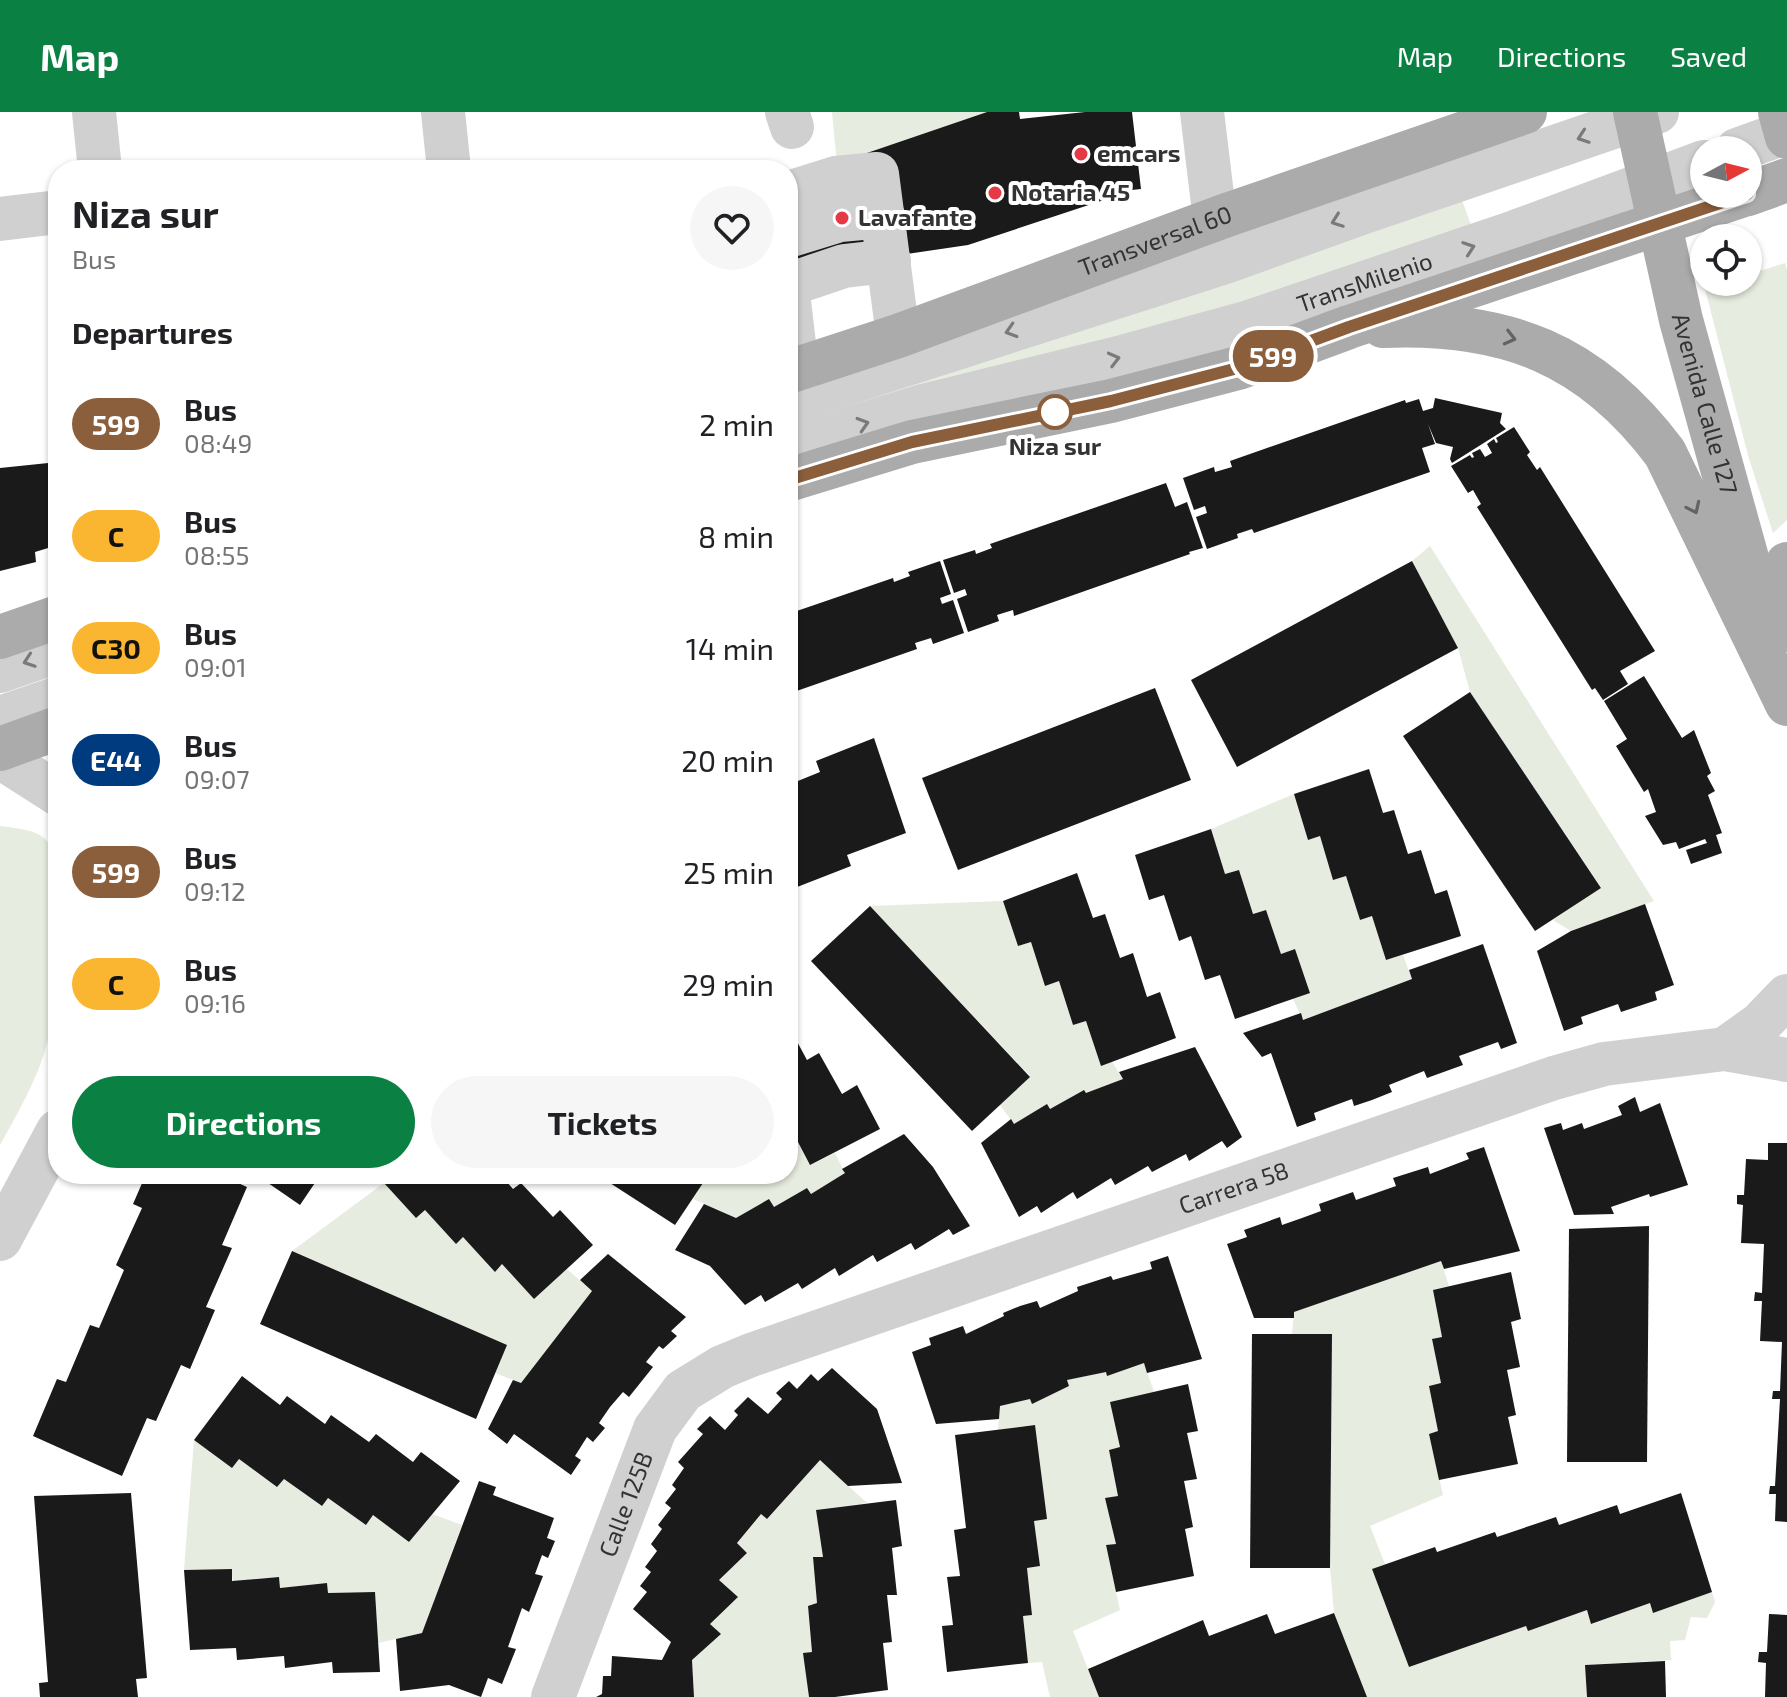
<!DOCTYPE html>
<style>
body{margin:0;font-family:"Exo 2",sans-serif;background:#f6f6f6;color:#202124;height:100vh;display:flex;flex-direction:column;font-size:30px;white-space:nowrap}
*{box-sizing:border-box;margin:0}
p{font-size:26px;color:#757577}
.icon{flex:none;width:44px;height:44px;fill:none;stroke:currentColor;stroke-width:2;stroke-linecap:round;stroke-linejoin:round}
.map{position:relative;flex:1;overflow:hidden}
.sheet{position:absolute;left:48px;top:48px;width:750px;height:1024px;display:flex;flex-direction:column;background:#fff;border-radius:32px;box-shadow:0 2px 6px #0004}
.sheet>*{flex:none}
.badge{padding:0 16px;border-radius:26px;font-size:28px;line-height:52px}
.needle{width:52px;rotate:83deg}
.buttons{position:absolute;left:1690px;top:24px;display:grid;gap:16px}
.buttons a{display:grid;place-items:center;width:72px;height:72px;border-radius:50%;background:#fff;box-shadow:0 2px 6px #0004;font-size:40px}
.map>.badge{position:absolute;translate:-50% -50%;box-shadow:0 0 0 4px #fff}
h2{padding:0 24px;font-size:30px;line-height:72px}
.round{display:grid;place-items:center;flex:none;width:84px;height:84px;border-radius:42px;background:#f6f6f6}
.overview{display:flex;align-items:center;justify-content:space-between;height:136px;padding:0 24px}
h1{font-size:38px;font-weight:700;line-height:60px}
.primary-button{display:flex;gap:16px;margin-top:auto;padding:16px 24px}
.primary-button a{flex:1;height:92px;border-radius:48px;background:#0b8043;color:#fff;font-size:32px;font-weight:700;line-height:92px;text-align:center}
.primary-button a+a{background:#f6f6f6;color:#202124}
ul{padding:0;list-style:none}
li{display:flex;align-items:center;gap:24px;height:112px;padding:0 24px}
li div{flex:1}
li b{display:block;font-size:30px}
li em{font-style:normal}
li .badge{min-width:88px;font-weight:700;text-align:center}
header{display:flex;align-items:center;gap:48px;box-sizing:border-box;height:112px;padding:0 40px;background:#0b8043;color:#fff}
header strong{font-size:38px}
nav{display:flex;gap:44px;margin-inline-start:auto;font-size:28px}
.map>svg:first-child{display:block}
.green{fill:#e6ecdf}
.building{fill:#1a1a1a}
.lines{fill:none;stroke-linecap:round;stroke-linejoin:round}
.minor{stroke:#d0d0d0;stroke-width:44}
.major{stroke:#ababab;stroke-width:44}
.oneway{stroke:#7a7a7a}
.oneway2{stroke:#636363}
.line-casing{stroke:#fff;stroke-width:18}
.line{stroke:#8b5e3c;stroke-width:12}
.poi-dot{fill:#e63946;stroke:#fff;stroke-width:3}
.stop-dot{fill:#fff;stroke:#8b5e3c;stroke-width:4}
.labels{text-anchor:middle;stroke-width:8;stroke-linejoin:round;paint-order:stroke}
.poi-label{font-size:24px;font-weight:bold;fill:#333;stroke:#fff;text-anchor:start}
.street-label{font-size:24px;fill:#333;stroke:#fff}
.stop-label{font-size:24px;font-weight:bold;fill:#333;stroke:#fff}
</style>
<header>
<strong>Map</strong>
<nav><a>Map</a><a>Directions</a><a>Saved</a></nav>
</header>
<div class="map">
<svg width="1787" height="1585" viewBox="0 0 1787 1585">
<rect width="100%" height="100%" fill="#fff"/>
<g class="green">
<polygon points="832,0 987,0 837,52"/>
<polygon points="1462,88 1471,113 1240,192 788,326 788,300"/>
<polygon points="1785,151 1787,158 1787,408 1773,421 1749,347 1705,177 1727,170 1748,170 1748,163"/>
<polygon points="1430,434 1654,789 1571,819 1553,808 1601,775 1470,580 1458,536 1412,449"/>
<polygon points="1294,682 1308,728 1320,724 1346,764 1360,808 1372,804 1386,848 1403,843 1412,867 1303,908 1293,887 1310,880 1295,837 1281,842 1266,798 1253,802 1239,758 1225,762 1211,717"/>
<path d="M0,714c14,2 36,3 46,14 13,15 10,40 10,59 2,57 4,115 -17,169 -11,27 -25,52 -39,77z"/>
<polygon points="1003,789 1018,834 1031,830 1045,874 1059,869 1073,913 1086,909 1123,967 1086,981 1083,978 1050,997 1047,992 1014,1012 1000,993 1030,964 870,794"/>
<polygon points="788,1012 810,1053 835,1041 845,1061 811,1082 807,1076 774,1095 736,1106 693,1087 709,1062 788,1062"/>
<polygon points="384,1071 415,1105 425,1098 456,1132 463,1125 495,1159 502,1152 534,1186 567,1157 592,1179 521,1271 495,1261 506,1233 292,1139"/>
<polygon points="1441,1149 1449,1174 1433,1178 1442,1225 1432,1227 1441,1271 1429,1274 1438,1319 1429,1322 1443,1383 1370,1414 1385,1452 1372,1457 1409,1555 1526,1514 1528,1518 1587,1498 1592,1512 1650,1491 1653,1501 1712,1480 1715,1490 1707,1506 1691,1505 1685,1528 1670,1529 1671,1548 1585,1553 1587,1585 1367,1585 1334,1501 1330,1456 1332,1223 1292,1223 1294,1200"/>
<polygon points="1144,1251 1154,1280 1110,1290 1120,1335 1109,1338 1118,1384 1106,1387 1116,1432 1106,1434 1120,1498 1073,1519 1099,1585 1050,1585 1042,1550 1028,1551 1023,1504 1032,1503 1027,1456 1040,1454 1034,1409 1041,1361 1034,1313 998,1318 1000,1294 1030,1287 1032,1291 1069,1274 1067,1268"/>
<polygon points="194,1328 232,1355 239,1347 277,1375 284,1367 321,1394 328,1386 366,1413 373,1403 409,1430 432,1402 462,1413 422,1521 378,1531 375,1480 328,1481 327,1471 280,1476 279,1465 233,1469 231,1457 184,1458"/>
<polygon points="820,1348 867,1391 816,1398 823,1445 813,1445 817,1491 808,1495 812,1540 804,1541 809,1585 694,1585 692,1548 720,1523 710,1512 738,1485 719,1468 747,1441 737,1431 761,1402 767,1407"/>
</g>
<g class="building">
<polygon points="987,0 1019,0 1020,7 1085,0 1132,0 1141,77 1113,80 1113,85 968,133 900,143 788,181 788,68"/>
<polygon points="1435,286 1502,301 1500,311 1506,317 1452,351 1450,347 1453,335 1436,331 1428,312 1435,332 1422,336 1430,360 1254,421 1252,417 1237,422 1238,426 1207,437 1196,405 1207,401 1205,394 1194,398 1183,366 1214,355 1215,360 1232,355 1230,349 1405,288 1406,291 1419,287 1423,299 1433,296"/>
<polygon points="1514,315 1530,340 1527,343 1537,358 1540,355 1655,539 1620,559 1628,572 1603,588 1595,576 1592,578 1477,395 1481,392 1473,378 1468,381 1451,354 1470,343 1472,346 1474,345 1472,341 1480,337 1485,345 1492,341 1487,332 1494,327 1496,331 1498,330 1496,326"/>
<polygon points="58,350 58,433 35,440 36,450 0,459 0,356"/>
<polygon points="1166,371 1175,395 1187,390 1203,436 1189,440 1190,442 1014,504 1013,498 997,503 999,509 968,520 957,487 967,483 965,477 954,481 943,448 975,438 976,442 992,436 990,432"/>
<polygon points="940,449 951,482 940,486 942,492 953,488 964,521 933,532 931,526 915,531 917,537 788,582 788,502 893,466 894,470 910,464 908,460"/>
<polygon points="1412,449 1458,536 1237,655 1191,568"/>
<polygon points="1644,564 1682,626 1694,618 1711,661 1707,664 1715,679 1708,683 1722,721 1716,723 1722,741 1691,752 1686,738 1707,731 1705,727 1679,737 1676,730 1663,733 1645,704 1656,700 1648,677 1644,680 1616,634 1627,627 1604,589"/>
<polygon points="1155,576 1191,668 958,758 922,666"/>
<polygon points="1470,580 1601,776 1535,819 1403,624"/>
<polygon points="874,626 906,721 847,743 851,754 792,777 796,788 788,791 788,673 820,660 816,649"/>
<polygon points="1369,657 1383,701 1394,698 1408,742 1421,738 1435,782 1447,778 1461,824 1386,848 1372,804 1360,808 1346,764 1333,768 1320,724 1308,728 1294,682"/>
<polygon points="1211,717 1225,762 1239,758 1253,802 1266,798 1281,842 1295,837 1310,881 1235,907 1220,863 1205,868 1191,824 1179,829 1164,783 1149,788 1135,743"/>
<polygon points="1077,761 1093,806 1105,802 1120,846 1133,841 1147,885 1160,880 1176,926 1101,954 1086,909 1073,913 1059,869 1045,874 1031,830 1018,834 1003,789"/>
<polygon points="1645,792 1674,873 1655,880 1657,888 1621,900 1618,892 1598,899 1581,905 1583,912 1564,919 1537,839 1571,819"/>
<polygon points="870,794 1030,965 972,1019 811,849"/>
<polygon points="1483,832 1517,931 1501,937 1498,930 1459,944 1463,953 1427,966 1424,959 1389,973 1392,980 1372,988 1354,994 1352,987 1314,1001 1316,1008 1297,1015 1271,941 1262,945 1243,921 1301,901 1303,908 1412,867 1409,858"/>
<polygon points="788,913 807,948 819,941 842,982 857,973 880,1017 810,1053 788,1011"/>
<polygon points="1195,935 1242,1025 1227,1036 1222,1029 1189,1049 1186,1042 1152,1060 1148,1054 1115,1073 1111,1066 1077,1087 1073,1080 1041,1101 1037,1094 1019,1105 981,1031 1011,1007 1014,1012 1047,992 1050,997 1084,978 1086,981 1123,967 1119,960"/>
<polygon points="1635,985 1640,1000 1660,991 1688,1073 1650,1085 1649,1082 1611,1095 1614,1102 1574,1103 1544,1016 1561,1011 1563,1018 1582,1011 1584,1017 1622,1003 1618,994"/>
<polygon points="904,1022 933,1055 970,1114 953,1123 949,1117 915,1138 911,1131 877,1150 873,1143 839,1164 835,1156 802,1177 798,1171 765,1190 761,1183 745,1193 710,1154 675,1138 704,1092 736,1106 769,1087 774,1095 807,1076 811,1082 845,1061 842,1057"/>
<polygon points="1768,1031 1787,1031 1787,1410 1775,1409 1776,1382 1769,1382 1770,1374 1775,1374 1780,1287 1772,1287 1773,1279 1780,1279 1782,1230 1760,1229 1762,1189 1754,1189 1755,1180 1762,1181 1764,1132 1741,1131 1743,1093 1737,1092 1737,1083 1744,1083 1746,1047 1768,1048"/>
<polygon points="1484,1035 1520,1139 1444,1157 1441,1149 1294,1200 1294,1206 1254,1206 1227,1132 1247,1125 1244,1118 1280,1105 1282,1113 1302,1106 1321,1099 1319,1092 1353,1080 1356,1088 1396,1074 1393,1066 1428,1055 1430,1062 1469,1047 1466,1041"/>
<polygon points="146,1062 218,1062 247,1075 222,1133 232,1136 206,1195 215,1198 190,1257 181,1253 156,1309 147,1306 122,1364 33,1324 57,1267 66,1270 90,1213 99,1216 124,1158 116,1153 142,1096 133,1092"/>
<polygon points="255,1062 321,1062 300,1093"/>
<polygon points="394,1062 500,1062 513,1077 521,1071 553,1105 560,1098 593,1133 534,1187 502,1152 495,1160 463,1125 456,1132 425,1098 416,1106 384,1071"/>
<polygon points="596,1062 709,1062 675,1113"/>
<polygon points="1649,1114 1647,1350 1567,1350 1569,1117"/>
<polygon points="292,1139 507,1233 476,1307 260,1212"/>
<polygon points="608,1142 686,1205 671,1219 677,1224 663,1237 659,1234 646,1250 653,1255 629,1285 623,1280 610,1295 599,1311 605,1316 593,1330 587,1325 575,1344 581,1348 571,1363 514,1322 507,1332 488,1317 513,1268 521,1271 592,1179 580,1168"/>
<polygon points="1168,1144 1202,1247 1147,1261 1144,1251 1107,1264 1106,1260 1067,1268 1069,1274 1032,1292 1030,1287 1000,1294 999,1307 936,1312 912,1240 931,1233 929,1226 963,1214 966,1222 1004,1204 1003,1201 1020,1194 1037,1189 1040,1196 1078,1179 1077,1175 1111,1164 1113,1168 1152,1157 1150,1150"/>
<polygon points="1511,1160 1521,1207 1511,1210 1520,1255 1507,1258 1516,1303 1508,1305 1518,1352 1439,1368 1429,1322 1438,1319 1429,1274 1441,1271 1432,1227 1442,1225 1433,1178"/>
<polygon points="1252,1222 1332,1222 1330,1456 1250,1456"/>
<polygon points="832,1256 877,1297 902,1371 848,1374 820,1348 767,1407 761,1402 737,1431 747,1441 719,1468 738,1485 710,1512 721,1522 692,1548 694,1585 596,1585 602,1582 603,1564 611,1564 612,1544 662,1548 671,1530 633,1497 647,1480 640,1474 651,1460 645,1455 657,1439 651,1432 662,1417 658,1413 671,1396 665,1391 676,1377 672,1373 684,1356 678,1350 703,1322 697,1317 710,1304 725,1318 738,1303 734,1299 748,1285 768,1302 782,1287 776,1281 789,1269 797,1277 811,1262 818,1269"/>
<polygon points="242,1264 280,1293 287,1284 325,1312 331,1303 369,1330 376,1322 413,1350 421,1340 460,1369 409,1430 373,1403 366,1413 328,1386 322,1394 284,1367 277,1375 239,1347 232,1356 194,1328"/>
<polygon points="1188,1272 1198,1319 1187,1321 1197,1367 1184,1369 1193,1415 1185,1417 1194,1464 1116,1480 1106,1433 1116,1432 1105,1386 1118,1384 1109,1338 1120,1335 1110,1290"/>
<polygon points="1035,1313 1047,1407 1034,1409 1040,1454 1027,1456 1032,1503 1023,1504 1028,1551 947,1560 942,1514 953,1513 947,1465 960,1464 954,1418 966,1416 955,1323"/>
<polygon points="479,1369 496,1375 493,1383 554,1406 547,1426 555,1429 548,1446 542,1443 535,1462 543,1464 529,1500 522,1496 508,1535 516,1537 502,1572 488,1566 481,1585 449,1573 400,1579 396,1527 422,1521"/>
<polygon points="131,1381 147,1566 136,1567 138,1585 40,1585 39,1571 48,1570 34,1384"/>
<polygon points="1681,1381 1712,1480 1653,1501 1650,1491 1591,1512 1587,1498 1528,1519 1526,1514 1409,1555 1372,1457 1435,1435 1437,1440 1495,1420 1497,1425 1556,1405 1559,1413 1617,1393 1620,1402"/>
<polygon points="896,1388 902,1434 892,1436 897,1483 887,1483 892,1530 883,1531 888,1578 835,1585 809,1585 803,1541 812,1540 808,1494 817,1491 813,1445 823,1445 816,1398"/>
<polygon points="232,1457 232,1469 279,1465 280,1476 327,1471 328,1481 375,1480 380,1560 333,1561 332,1550 285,1556 284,1544 237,1548 236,1536 190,1538 184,1458"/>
<polygon points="1334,1501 1367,1585 1099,1585 1088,1557 1203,1508 1209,1524 1267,1502 1275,1522"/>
<polygon points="1769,1502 1787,1503 1787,1585 1765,1585 1766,1551 1758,1550 1759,1540 1767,1540"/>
<polygon points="1665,1549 1666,1585 1587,1585 1585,1553"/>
</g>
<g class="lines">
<g class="minor">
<polyline points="94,0 100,58"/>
<polyline points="443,0 449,58"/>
<polyline points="787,0 792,15"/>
<polyline points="1202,0 1215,108"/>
<polyline points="1737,38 1787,20"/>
<polyline points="788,81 836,66 877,62 898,224"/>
<polyline points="0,107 58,100"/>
<polyline points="788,124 840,108 883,104"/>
<polyline points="788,173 844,154 889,149"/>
<polyline points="788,181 797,257"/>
<polyline points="788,290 1225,150 1361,101 1657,0"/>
<path id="s1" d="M788,335l135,-41 203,-50 120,-33 269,-91 189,-70"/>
<polyline points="0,559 58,539"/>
<polyline points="0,606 58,586"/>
<polyline points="0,645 58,682"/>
<polyline points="1725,937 1760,912 1787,884"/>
<polyline points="0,1127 58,1019"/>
<path id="s2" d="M553,1585l102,-268 28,-38 39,-24 29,-12 803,-277 50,-14 121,-15 62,11"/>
</g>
<g class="major">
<path id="s3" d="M1635,0l46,208 74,267"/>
<polyline points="1780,0 1787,25"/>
<polyline points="1748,82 1787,68"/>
<path d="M1383,214c123,-5 208,28 282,127l122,251"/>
<path id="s4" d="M788,260l110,-36 329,-121 298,-103"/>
<polyline points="788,368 912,330 1111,289 1238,256 1349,215 1747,82"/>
<polyline points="1787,452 1783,469 1787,518"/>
<polyline points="0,525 58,505"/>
<polyline points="0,637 58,616"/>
</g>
</g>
<defs><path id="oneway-chevron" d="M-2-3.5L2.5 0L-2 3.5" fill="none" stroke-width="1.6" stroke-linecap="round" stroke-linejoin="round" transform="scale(2)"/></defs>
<g class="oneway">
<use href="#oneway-chevron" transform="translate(1583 25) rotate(161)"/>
<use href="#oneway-chevron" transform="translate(1337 109) rotate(160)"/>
<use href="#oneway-chevron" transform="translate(1469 136) rotate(-19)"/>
<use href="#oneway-chevron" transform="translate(1011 219) rotate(163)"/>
<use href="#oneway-chevron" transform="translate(1114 247) rotate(-14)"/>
<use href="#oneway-chevron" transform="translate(863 312) rotate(-17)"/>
<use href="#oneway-chevron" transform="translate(29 549) rotate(161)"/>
</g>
<g class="oneway2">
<use href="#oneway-chevron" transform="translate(1510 226) rotate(14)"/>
<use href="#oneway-chevron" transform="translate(1694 396) rotate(65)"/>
</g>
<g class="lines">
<defs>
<polyline id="line" points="788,368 912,330 1111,289 1238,256 1349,215 1747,82"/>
</defs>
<use href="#line" class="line-casing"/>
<use href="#line" class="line"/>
</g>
<g class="poi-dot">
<circle cx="1081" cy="42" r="8"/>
<circle cx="995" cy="81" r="8"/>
<circle cx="842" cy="106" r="8"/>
</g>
<circle class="stop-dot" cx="1055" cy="300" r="16"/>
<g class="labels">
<g class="poi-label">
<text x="1097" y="50">emcars</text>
<text x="1011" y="89">Notaria 45</text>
<text x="858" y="114">Lavafante</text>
</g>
<g class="street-label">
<text dy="8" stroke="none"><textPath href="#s4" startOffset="390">Transversal 60</textPath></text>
<text dy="8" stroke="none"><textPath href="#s1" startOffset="600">TransMilenio</textPath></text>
<text dy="8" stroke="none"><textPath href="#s3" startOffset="300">Avenida Calle 127</textPath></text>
<text dy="8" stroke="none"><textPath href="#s2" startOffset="922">Carrera 58</textPath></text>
<text dy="8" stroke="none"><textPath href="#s2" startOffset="206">Calle 125B</textPath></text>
</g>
<g class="stop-label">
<text x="1055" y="343">Niza sur</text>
</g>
</g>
</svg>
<div class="buttons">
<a><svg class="needle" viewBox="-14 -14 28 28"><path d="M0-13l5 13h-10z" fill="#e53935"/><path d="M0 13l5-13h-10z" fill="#757577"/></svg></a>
<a><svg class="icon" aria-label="locate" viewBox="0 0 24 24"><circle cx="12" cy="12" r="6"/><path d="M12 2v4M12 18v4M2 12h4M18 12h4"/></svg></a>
</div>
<b class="badge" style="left:1273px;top:244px;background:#8b5e3c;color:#fff">599</b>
<section class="sheet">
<div class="overview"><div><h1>Niza sur</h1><p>Bus</p></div><a class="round"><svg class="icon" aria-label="heart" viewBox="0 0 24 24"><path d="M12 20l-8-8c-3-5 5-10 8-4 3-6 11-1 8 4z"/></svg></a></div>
<h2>Departures</h2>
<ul>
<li><span class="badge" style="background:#8b5e3c;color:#fff">599</span><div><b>Bus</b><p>08:49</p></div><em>2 min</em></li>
<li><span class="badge" style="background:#fab631;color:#111">C</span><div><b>Bus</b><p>08:55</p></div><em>8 min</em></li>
<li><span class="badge" style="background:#fab631;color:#111">C30</span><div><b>Bus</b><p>09:01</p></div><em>14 min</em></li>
<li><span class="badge" style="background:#003b80;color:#fff">E44</span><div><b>Bus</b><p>09:07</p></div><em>20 min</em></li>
<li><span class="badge" style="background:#8b5e3c;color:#fff">599</span><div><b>Bus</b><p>09:12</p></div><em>25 min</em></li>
<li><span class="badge" style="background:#fab631;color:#111">C</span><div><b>Bus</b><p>09:16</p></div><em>29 min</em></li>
</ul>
<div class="primary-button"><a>Directions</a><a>Tickets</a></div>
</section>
</div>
